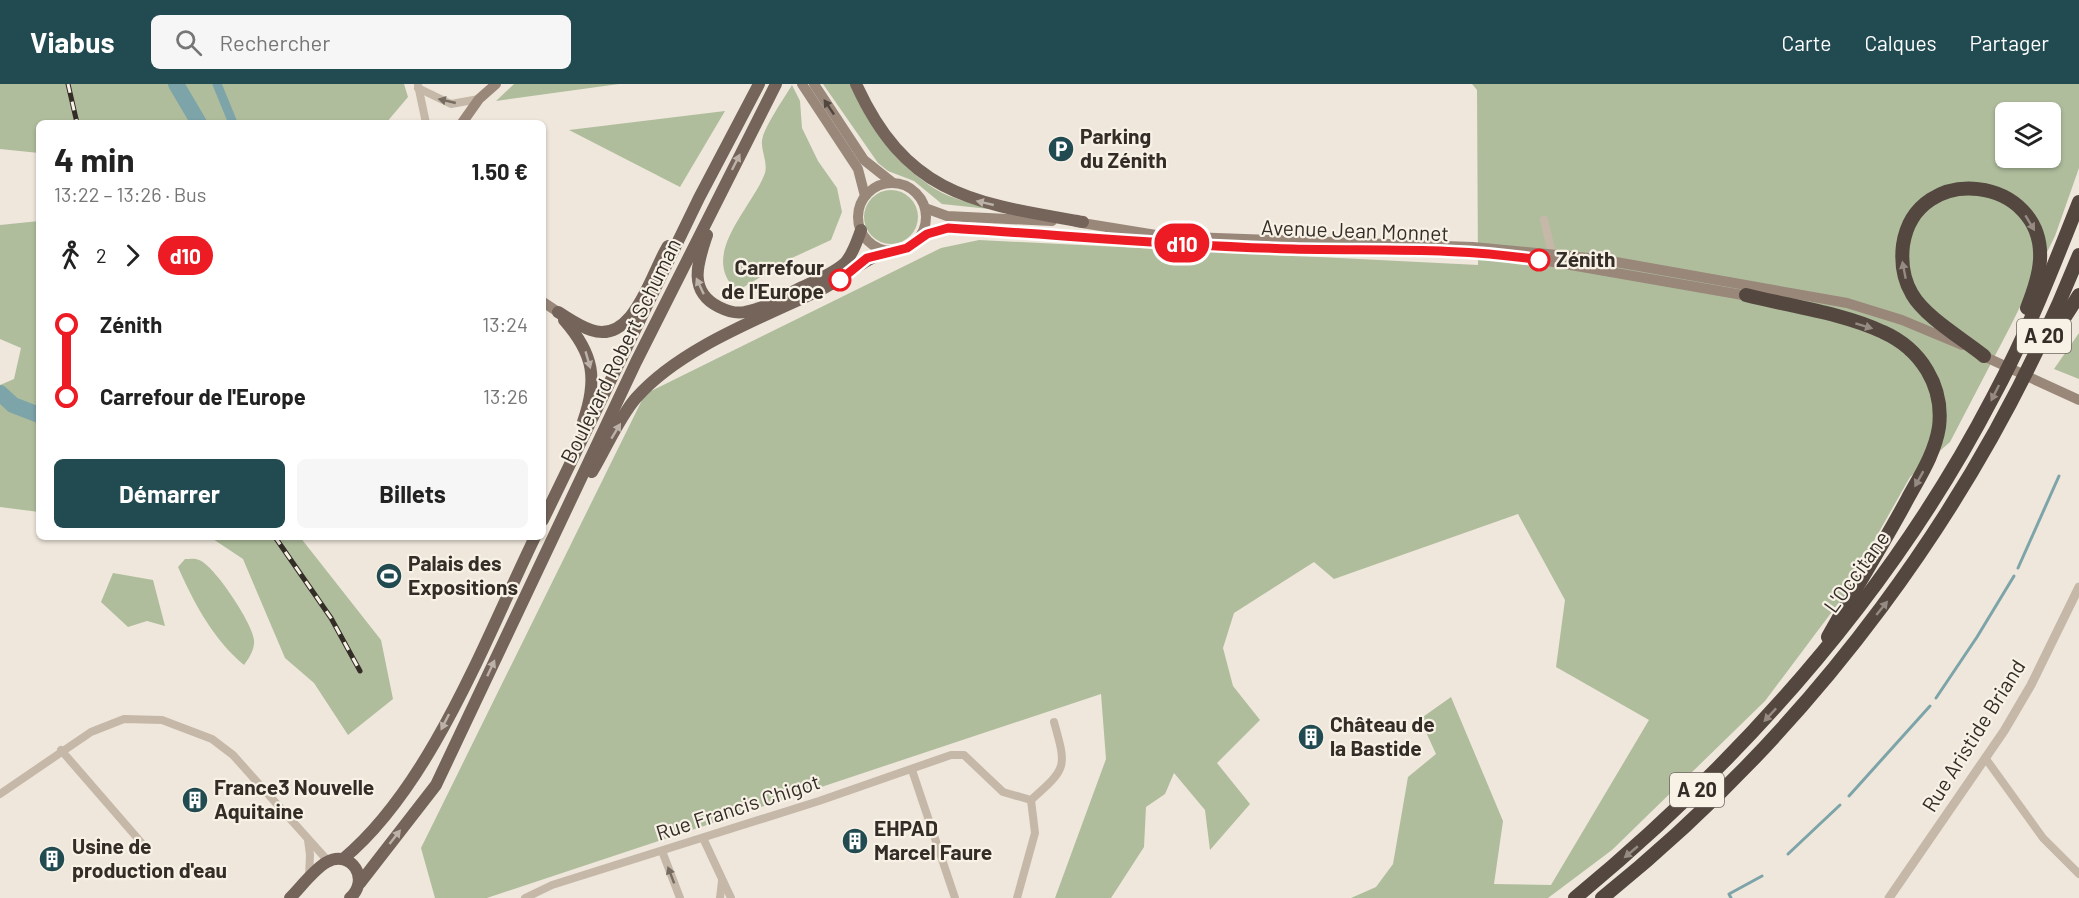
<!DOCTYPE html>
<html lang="fr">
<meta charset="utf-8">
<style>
body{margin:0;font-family:Barlow,sans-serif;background:#f6f6f6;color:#222;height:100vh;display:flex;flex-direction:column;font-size:22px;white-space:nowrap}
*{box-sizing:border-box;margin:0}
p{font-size:20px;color:#767676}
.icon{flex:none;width:33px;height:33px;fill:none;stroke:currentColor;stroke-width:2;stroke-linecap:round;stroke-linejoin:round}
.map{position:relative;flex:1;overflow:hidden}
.sheet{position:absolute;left:36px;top:36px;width:510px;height:420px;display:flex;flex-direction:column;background:#fff;border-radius:9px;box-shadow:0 2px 4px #0004}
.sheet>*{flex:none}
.badge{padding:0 12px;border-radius:20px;font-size:21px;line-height:39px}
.controls{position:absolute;left:1995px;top:18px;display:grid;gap:12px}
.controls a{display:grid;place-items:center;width:66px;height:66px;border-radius:9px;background:#fff;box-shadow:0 2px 4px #0004;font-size:30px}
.map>.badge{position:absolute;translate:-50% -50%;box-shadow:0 0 0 3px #fff}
.legs{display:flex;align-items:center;gap:9px;height:66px;padding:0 18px;font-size:20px}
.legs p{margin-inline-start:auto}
.overview{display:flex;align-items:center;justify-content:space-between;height:102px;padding:0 18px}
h1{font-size:33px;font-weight:700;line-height:45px}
.cta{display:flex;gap:12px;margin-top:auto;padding:12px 18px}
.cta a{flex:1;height:69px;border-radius:9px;background:#214a51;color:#fff;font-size:24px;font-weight:700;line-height:69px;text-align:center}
.cta a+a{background:#f6f6f6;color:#222}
ul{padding:0 18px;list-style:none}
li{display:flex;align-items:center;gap:21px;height:72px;font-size:22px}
li i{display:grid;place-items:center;width:9px;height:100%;margin:0 8px;background:currentColor}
li i::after{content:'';width:15px;height:15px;margin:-8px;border:4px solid;border-radius:50%;background:#fff}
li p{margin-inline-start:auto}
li:first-child i{background:linear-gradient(#0000 50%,currentColor 0)}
li:last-child i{background:linear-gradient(currentColor 50%,#0000 0)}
header{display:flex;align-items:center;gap:36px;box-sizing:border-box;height:84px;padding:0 30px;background:#214a51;color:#fff}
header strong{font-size:28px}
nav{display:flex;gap:33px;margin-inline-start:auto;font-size:21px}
.search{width:420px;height:54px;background:#f6f6f6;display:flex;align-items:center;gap:15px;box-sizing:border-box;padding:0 21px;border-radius:9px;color:#767676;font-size:22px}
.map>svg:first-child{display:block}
.green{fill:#afbd9c;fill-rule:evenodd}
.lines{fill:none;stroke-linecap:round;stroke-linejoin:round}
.stream{stroke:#7ca4a9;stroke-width:3}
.canal{stroke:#7ca4a9;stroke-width:9}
.river{stroke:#7ca4a9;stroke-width:16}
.minor{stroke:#c6b8a8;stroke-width:8}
.tertiary{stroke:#c6b8a8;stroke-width:9}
.secondary{stroke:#99877a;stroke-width:10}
.primary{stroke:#74645a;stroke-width:12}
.motorway{stroke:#53473f;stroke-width:14}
.rail-casing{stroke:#332c27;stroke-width:5}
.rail{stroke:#f7f1e6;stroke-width:3;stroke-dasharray:9;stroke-linecap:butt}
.oneway{fill:#756b61}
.oneway2{fill:#524740}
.oneway3{fill:#bcb2a7}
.oneway4{fill:#958b82}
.line-1-casing{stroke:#fff;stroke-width:14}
.line-1{stroke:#ed1c24;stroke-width:9}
.stop-1-dot{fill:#fff;stroke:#ed1c24;stroke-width:3}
.labels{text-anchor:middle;stroke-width:4.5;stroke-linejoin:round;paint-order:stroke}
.shield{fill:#f7f1e6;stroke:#6e6760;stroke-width:1.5}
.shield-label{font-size:20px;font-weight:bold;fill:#332c27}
.poi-label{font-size:21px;font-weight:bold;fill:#332c27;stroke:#f7f1e6;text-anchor:start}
.street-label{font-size:21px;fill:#332c27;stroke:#f7f1e6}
.stop-label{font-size:21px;font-weight:bold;fill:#332c27;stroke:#f7f1e6;text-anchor:start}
</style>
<header>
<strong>Viabus</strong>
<div class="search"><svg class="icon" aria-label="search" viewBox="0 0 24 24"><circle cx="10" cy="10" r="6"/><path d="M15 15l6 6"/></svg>Rechercher</div>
<nav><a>Carte</a><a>Calques</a><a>Partager</a></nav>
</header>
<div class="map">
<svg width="2079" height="814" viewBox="0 0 2079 814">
<rect width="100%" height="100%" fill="#efe7db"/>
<g class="green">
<polygon points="0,0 404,0 408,13 386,39 39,39 39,69 0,65"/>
<polygon points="514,0 619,0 496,17"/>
<path d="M823,0h28c17,44 45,81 86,106 15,9 36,13 52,19l-47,-5 -28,-23 -26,-10 -10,-8z"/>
<path d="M1472,0h607v84l-24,68 -44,89 -61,117 -40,35 -70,124 -75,100 -153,149 -64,48h-197l25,-11 17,-23 15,-87 28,-23 -16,-35 31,-22 52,124 -9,63 57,1 98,-165 -93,-53 9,-67 -47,-86 -184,65 -20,-17 -80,51 -11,35 10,38 27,34 -43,43 33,41 -40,46 -5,-40 -31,-37 -9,21 -19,13 -2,40 -33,51h-56l51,-139 -5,-65 -614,204h-52l-14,-50 224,-454 296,-146 38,-8 499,25 -1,-175zM2006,28h44v46h-44z"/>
<path d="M792,1l8,16 2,27 16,33 19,27 5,24 -11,28 -37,17 -57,34c-39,-36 15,-82 28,-118 3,-10 -4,-22 -3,-32 1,-13 23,-44 30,-56z"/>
<polygon points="725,27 680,103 569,46"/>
<circle cx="891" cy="133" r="27"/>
<polygon points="39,137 39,428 0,423 0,301 14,295 21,264 0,255 0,141"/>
<polygon points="2079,249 2079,295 2054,285"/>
<polygon points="210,453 300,453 381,556 393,615 348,651 314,599 285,574 243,475"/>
<path d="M185,475c4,0 10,-1 14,1 15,5 54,64 55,80 1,9 -5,18 -10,25 -31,-26 -50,-62 -66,-98z"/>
<polygon points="113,489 153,496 165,542 147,537 128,543 101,518"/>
</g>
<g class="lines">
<g class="stream">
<polyline points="2018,484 2059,392"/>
<polyline points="1936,614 1977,553 2014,492"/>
<polyline points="1849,712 1930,622"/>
<polyline points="1788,770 1840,721"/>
<polyline points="1731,814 1729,810 1762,792"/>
</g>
<polyline class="canal" points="217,0 233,39"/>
<g class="river">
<polyline points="176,0 199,39"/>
<polyline points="0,309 13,321 39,331"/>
</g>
<g class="minor">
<polyline points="418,1 426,39"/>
<polyline points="418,4 451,20 479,15"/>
<polyline points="1544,136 1552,169"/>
<polyline points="61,666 146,764"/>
<polyline points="1986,675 2043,754 2079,790"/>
<polyline points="912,686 955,814"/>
<polyline points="0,710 91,648 124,635 162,636 212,655 233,671 328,777"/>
<polyline points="703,754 731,814"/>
<polyline points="308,756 310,771 309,793"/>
<polyline points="662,767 680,814"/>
<path d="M525,814l27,-13 267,-84 132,-46h13l39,37 28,8c36,-32 36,-32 23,-78"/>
<polyline points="720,814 722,797"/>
<polyline points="1017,814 1035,749 1031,716"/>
</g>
<polyline class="tertiary" points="1889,814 2004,647 2031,601 2079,503"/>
<g class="secondary">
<polyline points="802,0 858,85 865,112"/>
<polyline points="814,0 864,76 893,99"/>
<polyline points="462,39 479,15 496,0"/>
<circle cx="892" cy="133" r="34"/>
<polyline points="925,124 947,132 1052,137"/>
<polyline points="1076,138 1162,152 1473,163 1599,175 1847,219 1902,236 1962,261"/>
<polyline points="920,153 947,144 1163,159"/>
<polyline points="1524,173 1754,213"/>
<polyline points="543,218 558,228"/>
<polyline points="1979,270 2079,316"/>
</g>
<g class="primary">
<path d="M856,0c51,112 118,119 227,138"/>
<path d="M707,151c-9,27 -20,56 12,72 8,4 17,7 26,5 18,-3 35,-14 51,-22 16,-8 36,-15 49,-27 8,-9 12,-22 16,-33"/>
<path d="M558,228c10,6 21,14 33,18 43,15 60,-57 77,-84"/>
<path d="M564,236c30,34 34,59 19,102"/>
<path d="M592,388c14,-23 26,-53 44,-74 45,-51 128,-81 188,-110 25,-12 40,-31 67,-37"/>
<polyline points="543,436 699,114 759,0"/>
<path d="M343,775c88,-73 142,-219 192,-322"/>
<polyline points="360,799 436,701 636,278 776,0"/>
<path d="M290,814c11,-11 24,-29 37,-36 24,-13 44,17 23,36"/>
</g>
<g class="motorway">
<path d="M1746,211c43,11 97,18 137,37 38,17 61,54 56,95 -4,26 -19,49 -31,71 -25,47 -54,92 -80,139"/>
<polyline points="2047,261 2079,211"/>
<path d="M1984,272c-21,-17 -59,-39 -72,-62 -9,-15 -11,-32 -9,-49 13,-85 142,-69 137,15 -1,17 -7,33 -13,48"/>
<path d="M1575,814c169,-140 316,-305 418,-501 34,-63 60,-129 86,-195"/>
<path d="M1602,814c210,-169 377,-393 477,-643"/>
</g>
<defs>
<g id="rail">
<polyline points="68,0 77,39"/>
<polyline points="275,453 331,534 360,587"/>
</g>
</defs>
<use href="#rail" class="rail-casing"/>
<use href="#rail" class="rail"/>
</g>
<defs><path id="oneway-solid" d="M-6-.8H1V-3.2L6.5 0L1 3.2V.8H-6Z" transform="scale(1.5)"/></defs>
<g class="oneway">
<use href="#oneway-solid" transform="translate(447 17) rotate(-167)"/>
<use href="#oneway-solid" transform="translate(671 791) rotate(-111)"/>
</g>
<use class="oneway2" href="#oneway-solid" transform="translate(829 23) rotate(-124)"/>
<g class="oneway3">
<use href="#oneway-solid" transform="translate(736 78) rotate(-63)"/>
<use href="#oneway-solid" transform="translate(985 119) rotate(-167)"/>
<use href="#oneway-solid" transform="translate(700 202) rotate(-115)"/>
<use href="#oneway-solid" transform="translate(588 276) rotate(74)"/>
<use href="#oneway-solid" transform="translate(616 347) rotate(-59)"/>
<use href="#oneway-solid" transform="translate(491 584) rotate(-65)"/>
<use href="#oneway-solid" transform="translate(445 638) rotate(117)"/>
<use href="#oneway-solid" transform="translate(395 753) rotate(-52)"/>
</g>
<g class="oneway4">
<use href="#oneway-solid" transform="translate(2030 139) rotate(59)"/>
<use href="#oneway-solid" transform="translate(1904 186) rotate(-101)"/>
<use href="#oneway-solid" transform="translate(1864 242) rotate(17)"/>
<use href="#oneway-solid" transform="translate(1995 309) rotate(117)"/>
<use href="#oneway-solid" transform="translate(1919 395) rotate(119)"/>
<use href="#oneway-solid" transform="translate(1882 524) rotate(-51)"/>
<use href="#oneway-solid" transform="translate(1770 631) rotate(133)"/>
<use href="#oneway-solid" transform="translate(1631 768) rotate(140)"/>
</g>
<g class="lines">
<defs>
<path id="line-1" d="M840,196l27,-22 40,-10 20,-14 21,-6c115,7 230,18 345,21 81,2 165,-2 246,11"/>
</defs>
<use href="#line-1" class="line-1-casing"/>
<use href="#line-1" class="line-1"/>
</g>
<defs>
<symbol id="parking-disc" viewBox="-11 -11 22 22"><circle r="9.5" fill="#214a51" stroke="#f7f1e6"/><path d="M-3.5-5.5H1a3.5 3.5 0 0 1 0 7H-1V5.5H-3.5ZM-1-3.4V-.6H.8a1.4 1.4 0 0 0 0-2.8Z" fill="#fff"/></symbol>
<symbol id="stadium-disc" viewBox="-11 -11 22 22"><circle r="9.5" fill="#214a51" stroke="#f7f1e6"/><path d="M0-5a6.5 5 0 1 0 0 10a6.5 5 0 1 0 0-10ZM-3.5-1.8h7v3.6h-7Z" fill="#fff"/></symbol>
<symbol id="building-disc" viewBox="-11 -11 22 22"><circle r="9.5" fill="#214a51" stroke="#f7f1e6"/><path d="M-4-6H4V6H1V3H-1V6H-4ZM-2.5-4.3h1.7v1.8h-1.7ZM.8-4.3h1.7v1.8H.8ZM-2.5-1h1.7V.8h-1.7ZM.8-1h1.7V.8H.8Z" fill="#fff"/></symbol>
</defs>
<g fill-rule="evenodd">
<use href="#parking-disc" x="1046" y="50" width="30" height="30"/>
<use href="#stadium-disc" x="374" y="477" width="30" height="30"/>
<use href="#building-disc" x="1296" y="638" width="30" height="30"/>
<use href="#building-disc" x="180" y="701" width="30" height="30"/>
<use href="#building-disc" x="840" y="742" width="30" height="30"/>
<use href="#building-disc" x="37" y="760" width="30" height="30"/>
</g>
<g class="stop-1-dot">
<circle cx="1539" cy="176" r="10"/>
<circle cx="840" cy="196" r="10"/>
</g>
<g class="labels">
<g class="shield">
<rect x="2017" y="235" width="54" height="34" rx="4.5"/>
<rect x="1670" y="689" width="54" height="34" rx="4.5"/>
</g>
<g class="shield-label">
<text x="2044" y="259">A 20</text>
<text x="1697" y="713">A 20</text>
</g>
<g class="poi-label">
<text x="1080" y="60">Parking<tspan x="1080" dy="24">du Zénith</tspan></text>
<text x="408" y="487">Palais des<tspan x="408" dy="24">Expositions</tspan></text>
<text x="1330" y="648">Château de<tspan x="1330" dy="24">la Bastide</tspan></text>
<text x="214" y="711">France3 Nouvelle<tspan x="214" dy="24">Aquitaine</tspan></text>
<text x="874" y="752">EHPAD<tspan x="874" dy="24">Marcel Faure</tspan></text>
<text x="72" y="770">Usine de<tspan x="72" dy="24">production d'eau</tspan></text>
</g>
<g class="street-label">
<text transform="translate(1355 147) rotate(2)" y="7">Avenue Jean Monnet</text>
<text transform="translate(621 267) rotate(-64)" y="7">Boulevard Robert Schuman</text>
<text transform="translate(1857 488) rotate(-54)" y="7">L'Occitane</text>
<text transform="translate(1974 652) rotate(-58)" y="7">Rue Aristide Briand</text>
<text transform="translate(738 724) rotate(-18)" y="7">Rue Francis Chigot</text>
</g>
<g class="stop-label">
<text x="1556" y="183">Zénith</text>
<text x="824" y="191" text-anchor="end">Carrefour<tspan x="824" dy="24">de l'Europe</tspan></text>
</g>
</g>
</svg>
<div class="controls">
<a><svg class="icon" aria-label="layers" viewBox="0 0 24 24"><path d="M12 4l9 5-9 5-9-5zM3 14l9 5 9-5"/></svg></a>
</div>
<b class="badge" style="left:1182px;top:159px;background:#ed1c24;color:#fff">d10</b>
<section class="sheet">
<div class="overview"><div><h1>4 min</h1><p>13:22 – 13:26 · Bus</p></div><b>1.50 €</b></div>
<div class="legs"><svg class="icon" aria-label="walk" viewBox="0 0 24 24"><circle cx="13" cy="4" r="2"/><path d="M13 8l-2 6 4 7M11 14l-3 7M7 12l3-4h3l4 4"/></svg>2<svg class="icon" aria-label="forward" viewBox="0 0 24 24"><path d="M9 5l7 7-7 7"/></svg><b class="badge" style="background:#ed1c24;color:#fff">d10</b></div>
<ul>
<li><i style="color:#ed1c24"></i><b>Zénith</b><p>13:24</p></li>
<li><i style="color:#ed1c24"></i><b>Carrefour de l'Europe</b><p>13:26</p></li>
</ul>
<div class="cta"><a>Démarrer</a><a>Billets</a></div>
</section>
</div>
